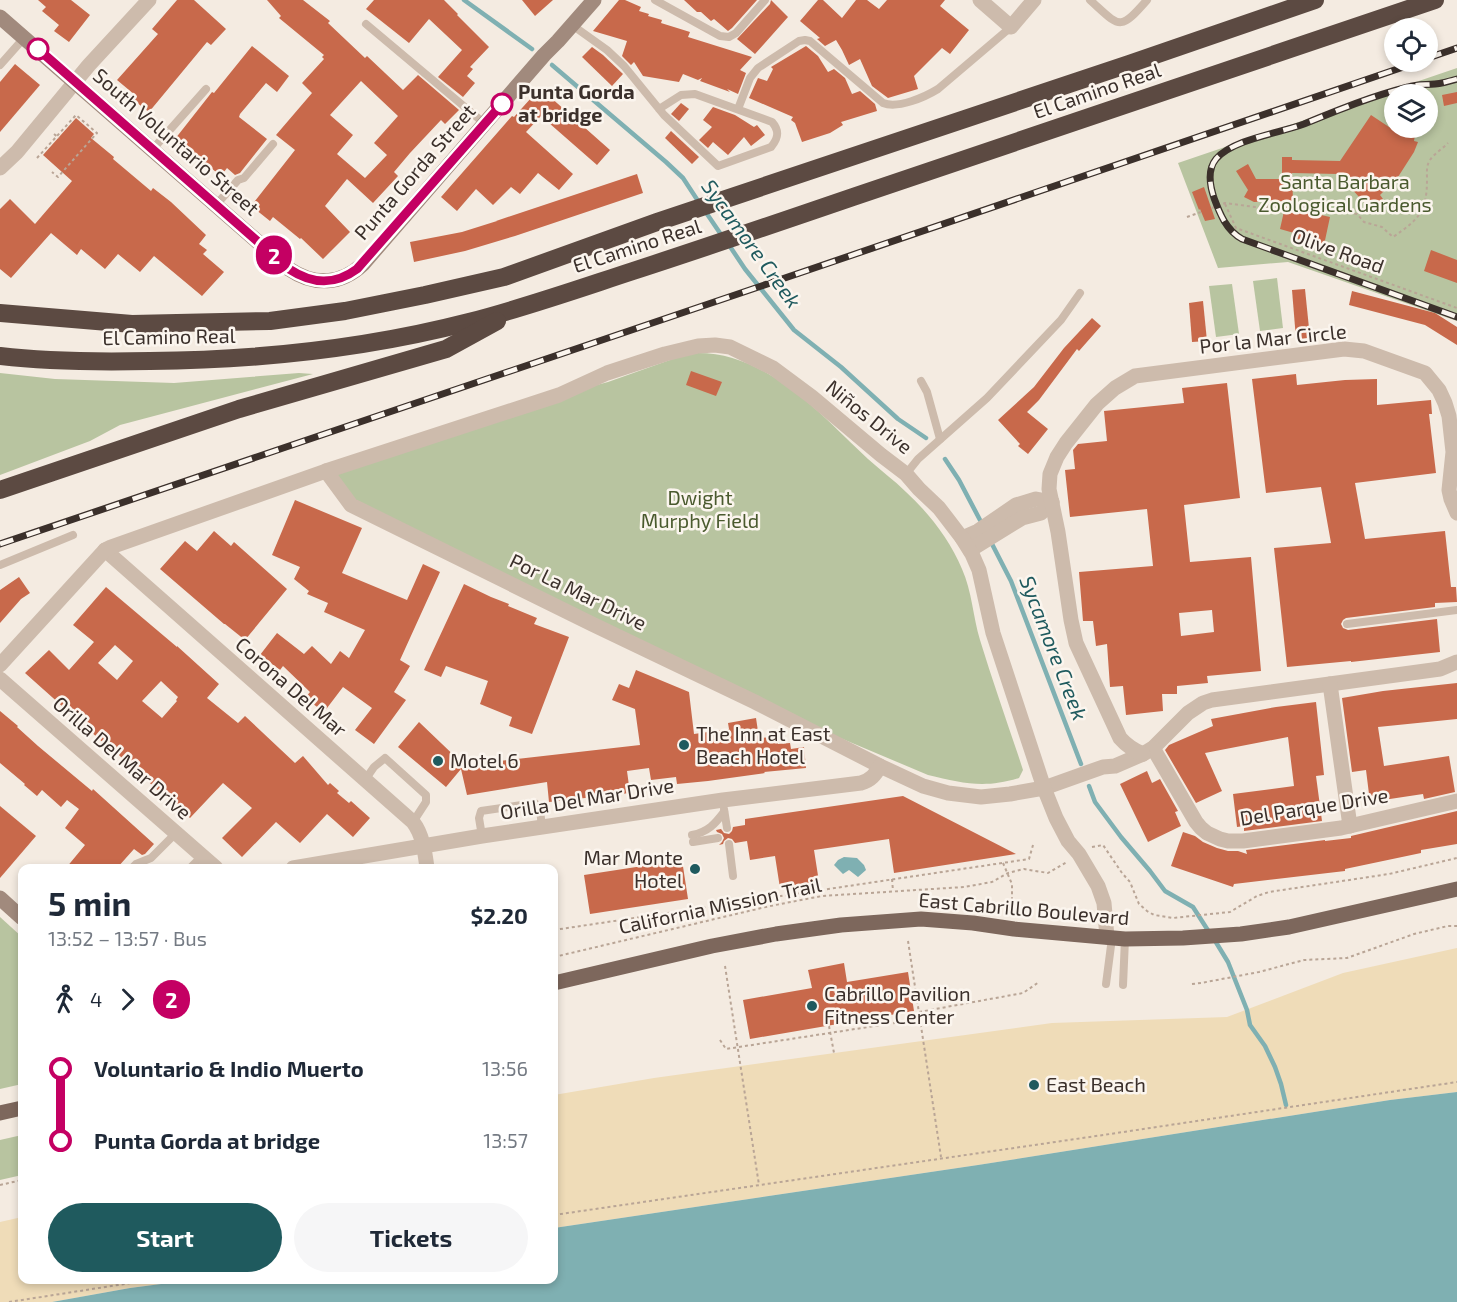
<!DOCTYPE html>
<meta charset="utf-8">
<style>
body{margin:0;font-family:"Exo 2",sans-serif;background:#f6f6f7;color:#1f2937;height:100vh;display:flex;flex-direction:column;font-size:22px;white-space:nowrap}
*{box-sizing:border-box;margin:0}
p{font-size:20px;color:#747a83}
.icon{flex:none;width:33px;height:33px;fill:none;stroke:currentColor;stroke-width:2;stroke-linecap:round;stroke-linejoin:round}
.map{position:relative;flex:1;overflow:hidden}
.sheet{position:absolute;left:18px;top:864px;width:540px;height:420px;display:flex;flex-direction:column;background:#fff;border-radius:12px;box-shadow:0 3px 9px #0003}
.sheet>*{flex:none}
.badge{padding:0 12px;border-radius:20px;font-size:21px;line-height:39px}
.buttons{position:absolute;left:1384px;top:18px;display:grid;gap:12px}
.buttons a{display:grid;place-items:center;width:54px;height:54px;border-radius:50%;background:#fff;box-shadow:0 3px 9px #0003;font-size:30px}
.map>.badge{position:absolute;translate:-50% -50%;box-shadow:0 0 0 3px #fff}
.legs{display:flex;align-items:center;gap:9px;height:66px;padding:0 30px;font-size:20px}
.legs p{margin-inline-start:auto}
.summary{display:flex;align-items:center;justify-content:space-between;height:102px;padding:0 30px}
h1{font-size:33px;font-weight:700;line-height:45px}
.action{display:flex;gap:12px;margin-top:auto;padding:12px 30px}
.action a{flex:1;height:69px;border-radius:36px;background:#1f5a5e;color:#fff;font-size:24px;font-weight:700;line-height:69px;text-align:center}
.action a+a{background:#f6f6f7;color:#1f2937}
ul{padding:0 30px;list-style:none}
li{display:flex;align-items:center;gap:21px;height:72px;font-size:22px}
li i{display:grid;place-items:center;width:9px;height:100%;margin:0 8px;background:currentColor}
li i::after{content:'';width:15px;height:15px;margin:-8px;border:4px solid;border-radius:50%;background:#fff}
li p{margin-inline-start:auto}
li:first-child i{background:linear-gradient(#0000 50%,currentColor 0)}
li:last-child i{background:linear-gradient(currentColor 50%,#0000 0)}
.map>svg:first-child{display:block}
.green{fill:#b8c4a0;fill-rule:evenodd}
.sand{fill:#efdcb8}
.water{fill:#7fb0b2}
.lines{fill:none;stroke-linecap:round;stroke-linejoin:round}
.stream{stroke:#7fb0b2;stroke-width:4.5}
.building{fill:#c8694b;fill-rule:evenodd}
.path{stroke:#b9a596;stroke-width:2;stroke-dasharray:3 3;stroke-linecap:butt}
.lane{stroke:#cdbbac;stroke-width:8}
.street{stroke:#cdbbac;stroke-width:15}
.secondary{stroke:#a18a7d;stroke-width:15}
.primary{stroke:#7d675c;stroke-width:15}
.highway{stroke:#5c4a42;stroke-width:18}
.rail-casing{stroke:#3b302b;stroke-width:7}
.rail{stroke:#fbf5ee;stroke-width:4.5;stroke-dasharray:14;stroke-linecap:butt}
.line-1-casing{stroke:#fff;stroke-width:14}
.line-1{stroke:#c40063;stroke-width:9}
.stop-1-dot{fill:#fff;stroke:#c40063;stroke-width:3}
.poi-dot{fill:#1f5a5e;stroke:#fbf5ee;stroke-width:2}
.labels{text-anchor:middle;stroke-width:5;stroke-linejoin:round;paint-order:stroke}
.street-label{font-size:20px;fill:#3b302b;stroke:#fbf5ee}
.stop-label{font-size:20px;font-weight:bold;fill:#3b302b;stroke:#fbf5ee;text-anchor:start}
.park-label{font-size:20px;fill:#4a5a2e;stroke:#fbf5ee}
.poi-label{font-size:20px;fill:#3b302b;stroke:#fbf5ee;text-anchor:start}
.water-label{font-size:21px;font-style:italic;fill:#1f5a5e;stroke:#fbf5ee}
</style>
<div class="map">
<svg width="1457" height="1302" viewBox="0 0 1457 1302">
<rect width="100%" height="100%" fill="#f4ebe1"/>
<g class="green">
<path d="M1457,68v253l-169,-59 -70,6 -40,-105zM1395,94h33v34h-33z"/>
<polygon points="1277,278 1283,328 1260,331 1253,281"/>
<polygon points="1232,284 1239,334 1216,337 1209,286"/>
<path d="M698,353c70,0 123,62 170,106 12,11 26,21 38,33 23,21 44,48 56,77 10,22 11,48 18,71 13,43 29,87 43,130l-4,8c-35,11 -57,5 -91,-3l-173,-73 -404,-197 -25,-34 233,-76 49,-13 76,-27z"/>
<polygon points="0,373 55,379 174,383 299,373 313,374 120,425 90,441 0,475"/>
<polygon points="0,917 22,937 22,1084 0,1089"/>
<polygon points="22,1135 22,1175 0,1180 0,1140"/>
</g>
<g class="sand">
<polygon points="1457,948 1457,1092 1390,1100 978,1165 554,1228 554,1095 654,1078 1052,1023 1227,1017 1343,973"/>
<polygon points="22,1217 22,1280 192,1280 130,1288 52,1302 0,1302 0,1222"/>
</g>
<g class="water">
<polygon points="844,857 857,858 864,865 866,870 858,877 849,870 843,874 834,865 838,860"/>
<polygon points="1457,1092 1457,1302 52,1302 130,1288 192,1280 554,1280 554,1228 978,1165 1390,1100"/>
</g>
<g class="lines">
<g class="stream">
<polyline points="464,0 532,49"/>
<polyline points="552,65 666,162 683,178 700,204"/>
<polyline points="705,211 722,236"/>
<polyline points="729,245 745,269 794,330 841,367 898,419 926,438"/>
<polyline points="945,459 959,480 980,520"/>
<polyline points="992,544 1011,581 1081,764"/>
<polyline points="1089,786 1095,802 1121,837 1150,871 1165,891 1193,907 1209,932"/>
<polyline points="1214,939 1228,962 1247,1010 1250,1025 1265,1046 1275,1067 1281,1084 1286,1105"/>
</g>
</g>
<g class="building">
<polygon points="38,0 71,0 90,15 69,42 54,31 59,25 42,11 46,7"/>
<polygon points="177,0 194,0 226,29 211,45 207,42 149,112 132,99 135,95 117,80 158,34 152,29"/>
<path d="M267,0h36l27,21 -2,2 37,35 2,-2 36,34 15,-15 41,35 -14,14 -4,-4 -31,33 -16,19 4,4 -25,27 -26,-24 -22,27 25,26 -27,27 -22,-21 -1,1 -27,-22 -3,4 -19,-15 44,-56 -19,-15 36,-42 -10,-10 22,-24 -2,-2 2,-2 -45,-37 2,-2zM361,81l37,35 -24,27 13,12 -22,23 -28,-24 16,-19 -23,-20z"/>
<polygon points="374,0 444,0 458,14 457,15 489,47 470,67 473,69 467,76 475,83 463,97 438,77 462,50 429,19 409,43 366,9"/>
<polygon points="522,0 553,0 535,16"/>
<polygon points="619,0 625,0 641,7 639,11 649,14 648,16 662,20 661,23 690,32 688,37 752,57 740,70 746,73 738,94 727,89 730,92 700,81 702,78 698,80 683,74 679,82 643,76 634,62 631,65 622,56 627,41 593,31"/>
<polygon points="684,0 757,0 732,28 728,31 714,19 711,21 701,12 697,12"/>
<polygon points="771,0 788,17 755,54 737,39 770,4"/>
<polygon points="818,0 823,0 842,18 856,0 867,0 879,9 887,0 945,0 940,6 969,30 950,54 942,48 914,76 918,89 888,98 872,86 860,59 849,65 842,50 836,40 825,46 817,39 820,38 800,21"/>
<polygon points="252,46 289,76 277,92 266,83 240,114 239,117 267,139 240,173 235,175 227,168 221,176 175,139 212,92 214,93"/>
<polygon points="806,46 818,56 828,72 834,69 845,78 852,94 860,91 875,104 877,111 841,122 843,125 830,133 802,142 795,123 791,120 793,117 749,98 758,78 767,81 773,69 771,67"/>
<polygon points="592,47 603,55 623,74 612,86 582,57"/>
<polygon points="15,64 40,85 0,132 0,82"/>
<polygon points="540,88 610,150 597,165 541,116 526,132 573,174 559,190 538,173 520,194 511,187 493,205 476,189 457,211 441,197 505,124 512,116 514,117"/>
<polygon points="1457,92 1457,103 1444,106 1442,95"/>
<polygon points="681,103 689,109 679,121 671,114"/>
<polygon points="713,107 735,115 754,127 757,125 765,135 751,146 744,137 728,155 713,142 708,148 699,140 712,127 703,120"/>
<polygon points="1371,115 1389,127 1415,135 1414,141 1418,142 1414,152 1398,177 1380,195 1383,199 1371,210 1338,174 1292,173 1293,201 1254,202 1244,197 1248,190 1236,171 1248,164 1256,179 1282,179 1282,157 1292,157 1292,160 1340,161"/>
<polygon points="76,118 94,134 91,138 114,157 113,159 151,191 153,188 171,202 206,235 199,244 207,250 203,254 224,272 202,296 154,256 140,272 118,254 105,269 81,249 77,255 51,233 11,278 0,269 0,209 10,199 35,224 72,181 43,155"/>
<polygon points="671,131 699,157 692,164 665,138"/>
<polygon points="637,174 643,193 515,236 465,251 414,262 410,242 462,232 497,221 496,221"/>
<polygon points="1204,187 1215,219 1205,221 1200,209 1199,210 1192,192"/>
<polygon points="1285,207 1330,217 1324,245 1294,238 1294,233 1280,229"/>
<polygon points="1431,250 1457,260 1457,283 1424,271"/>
<polygon points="1305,289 1310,338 1296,339 1292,290"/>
<polygon points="1352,291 1435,313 1457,327 1457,345 1425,325 1349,305"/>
<polygon points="1203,301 1207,341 1192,342 1189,303"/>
<polygon points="1092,318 1101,326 1079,351 1077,349 1039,400 1027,412 1048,429 1028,454 1018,446 1020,444 998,420 1034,387 1064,348"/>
<polygon points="691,371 722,382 716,396 686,385"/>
<polygon points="1296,374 1297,385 1345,380 1377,379 1377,405 1431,400 1432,414 1429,414 1436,473 1355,483 1365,539 1445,531 1451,587 1456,587 1457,602 1435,603 1435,607 1346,618 1343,620 1341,624 1343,628 1348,630 1437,619 1440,652 1351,662 1351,661 1287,667 1274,548 1331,543 1321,487 1266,493 1252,379"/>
<path d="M1227,383l13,115 -56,7 6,57 61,-5 10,114 -54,5 1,7 -31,3v8h-15l1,17 -37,4 -3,-29 -13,1 -3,-43 -11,2 -3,-25h-10l-4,-49 74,-6 -6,-57 -77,8 -5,-47 10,-1 -2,-19 5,-6 29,-3 -3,-30 80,-8 -2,-15zM1212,610l2,22 -33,4 -2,-23z"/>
<polygon points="295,500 362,528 342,573 407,600 423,564 440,572 400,660 410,666 394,692 406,700 374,744 355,730 372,708 343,687 324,712 305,698 310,692 283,666 280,670 260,655 277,633 304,654 312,646 331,664 340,651 349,658 365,630 324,612 328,603 307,594 309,591 294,579 300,567 272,555"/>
<polygon points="214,531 231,546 234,542 287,589 245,640 225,624 224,624 160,569 185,541 197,551"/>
<polygon points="19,577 30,593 21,599 0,623 0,590"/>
<polygon points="464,584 491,597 509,604 508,606 537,618 534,624 569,637 532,734 509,726 512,717 480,704 488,681 446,666 441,677 424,670"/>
<path d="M106,587l71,60v-1l42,38 -12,14 31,25 7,-7 50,47 8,-7 25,29 2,-2 9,8 -2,2 12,10 2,-2 19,17 -17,19 -26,-23 -27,29 -24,-21 -34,35 -20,-19 30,-30 -29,-25 -33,35 -25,-23 -1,1 -25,-23 -1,1 -20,-20 -1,1 -92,-82 24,-23 20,20 25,-28 -21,-17zM115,645l18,16 -16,19 -19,-17zM161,681l17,16 -2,3 1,1 -15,17 -20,-17z"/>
<polygon points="636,670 689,692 694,734 729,729 728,723 756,718 759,738 777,737 778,744 790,743 791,749 804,747 806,768 764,772 765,773 708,781 677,784 676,777 651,780 649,768 627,771 630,793 549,802 547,782 467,795 461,769 446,787 398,747 419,722 464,765 640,745 635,709 612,700 619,684 629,688"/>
<polygon points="1457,683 1457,719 1378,727 1384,766 1449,756 1455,792 1424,799 1423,794 1370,802 1366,770 1352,772 1342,698 1383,691"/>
<polygon points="1316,702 1324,775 1316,776 1322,821 1244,831 1244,826 1237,827 1233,794 1294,786 1288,737 1205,753 1222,791 1196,803 1165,750 1169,745 1213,726 1211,719 1276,707"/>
<polygon points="0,711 18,726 17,727 38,746 92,791 93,789 154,844 145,854 142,855 134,849 117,868 66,868 85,845 65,828 79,809 67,800 61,807 42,790 37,796 24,785 25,784 0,763"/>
<polygon points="1147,771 1152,783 1160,779 1178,811 1175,812 1181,826 1148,842 1120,784"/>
<polygon points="903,796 1016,854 894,873 889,839 814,850 819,882 780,888 775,856 750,860 747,841 735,843 732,839 728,838 724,841 723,844 719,845 722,842 724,838 722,834 717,832 716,830 721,829 724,833 729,834 732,831 733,827 745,825 745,819"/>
<polygon points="0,806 36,836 0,878"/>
<polygon points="1457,811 1457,844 1421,850 1421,853 1345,869 1345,871 1234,884 1233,887 1171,866 1183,832 1195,836 1203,842 1217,848 1228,851 1238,851 1247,854 1246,850 1325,840 1325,841 1351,838 1351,836"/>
<polygon points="682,860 688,899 590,914 584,875"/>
<polygon points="844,963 847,982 908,972 914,1011 750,1039 743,1000 812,988 808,970"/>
</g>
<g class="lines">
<g class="path">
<polyline points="54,134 59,138"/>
<polyline points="37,158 76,115 97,133 58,177 52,172"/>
<polyline points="1225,204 1236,228 1457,308"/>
<path d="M1212,208l13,-5 30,4 44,-1 58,8 7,8 18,5 11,10c26,-18 34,-25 34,-58 0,-7 -1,-13 3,-19 4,-6 12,-11 18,-17"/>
<polyline points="1187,217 1201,212"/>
<polyline points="1092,847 1103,845 1122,873 1130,882 1139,904 1147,911 1154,915 1173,918 1230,912 1257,896 1269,892 1389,874 1457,858"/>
<polyline points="1003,863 1012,884 1012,899"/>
<polyline points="892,879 893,891"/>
<polyline points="554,930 1029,859 1033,845"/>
<polyline points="908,941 941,1157"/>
<polyline points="554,957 770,906 822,896 964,887 992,882 1008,873 1024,869 1048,873 1067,862"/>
<polyline points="725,966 759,1185"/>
<polyline points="1192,984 1201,983 1259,972 1304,960 1347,958 1414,934 1448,926 1457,926"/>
<polyline points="919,1012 1023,993 1039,982"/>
<polyline points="829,1026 834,1053"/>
<polyline points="720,1040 726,1049 920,1019"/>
<polyline points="0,1185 22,1180"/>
<polyline points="554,1215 1110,1134 1457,1082"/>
<polyline points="9,1302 150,1280"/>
</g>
<g class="lane">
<polyline points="655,0 720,36 729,37 736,33 765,0"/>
<path d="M1090,0c30,27 29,32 57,0"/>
<polyline points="366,24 485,124"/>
<path d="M572,25l35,25 17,16 40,49 54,51 53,-19c7,-8 9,-16 1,-25l-77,-28 -14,1 -22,14"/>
<polyline points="0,65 24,38"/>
<path d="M738,109l12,-31 8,-10 41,-27 6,-1 5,1 73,62c15,6 42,-6 55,-14l73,-62"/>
<polyline points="152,150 206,89"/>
<polyline points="216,205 238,180 244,178 273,144"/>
<polyline points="921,381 927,392 940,439"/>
<polyline points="906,474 918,459 987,398 1061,320 1080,293"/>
<polyline points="0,565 73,535"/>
<polyline points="1347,624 1457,610"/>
<polyline points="365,780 374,767 385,758 426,795 426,802 413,822"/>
<polyline points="724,809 727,828"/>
<path d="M692,835c16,-3 23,-11 32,-23"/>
<polyline points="482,836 479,818 481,811 535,803 540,810 542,827"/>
<polyline points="693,842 718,838"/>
<polyline points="729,844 733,876"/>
<polyline points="132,868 136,864 151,858 176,833"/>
<polyline points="190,868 202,856"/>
<polyline points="1106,984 1112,938"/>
<polyline points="1123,985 1125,939"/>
</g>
<g class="street">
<polyline points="980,0 1011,27 1034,0"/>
<polyline points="0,168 17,152 89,65 149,0"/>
<polyline points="326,471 351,505 592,624 755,702 880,766 923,786 948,793 981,797 1010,794 1044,788 1103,767 1115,766 1143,754 1153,748 1188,713 1203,703 1212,700 1440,669 1457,662"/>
<polyline points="962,538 978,531 1016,505 1036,499 1052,502"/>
<path d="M105,550l308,272c10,13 12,31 14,46"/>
<polyline points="970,550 1022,518 1041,513 1052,502"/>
<polyline points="0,665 105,550 111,547 326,471 559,395 607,373 665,354 698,346 715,345 730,347 773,368 812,397 881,455 906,474 919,489 939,508 962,538 972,554 979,570 993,633 1044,788 1056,818 1068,841 1079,854 1098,886 1104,903 1107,937"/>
<polyline points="0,679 216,868"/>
<polyline points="1330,684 1350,826"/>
<polyline points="1153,748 1196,822 1201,828 1207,833 1220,839 1228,841 1243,841 1341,828 1457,801"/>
<path d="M1143,754c-10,-4 -16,-8 -23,-16l-44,-95 -5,-23 -13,-88 -9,-43 1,-15 7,-17 9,-14 31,-39 18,-16 20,-12 209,-27 20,2 61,22 14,17 6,13 4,13 4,36 -4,38 2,9 6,14"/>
<path d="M293,868l189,-32 241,-36 138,-17c10,-3 14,-8 19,-17"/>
</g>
<g class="secondary">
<path d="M0,17l289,252c25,17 52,16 74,-5l181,-209 14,-14 36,-41"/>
<polyline points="0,898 22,918"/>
</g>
<g class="primary">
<polyline points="554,983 712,946 776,934 841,925 921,919 973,923 1014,929 1125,939 1183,938 1241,934 1289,927 1457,889"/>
<polyline points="0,1113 22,1108"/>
</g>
<g class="highway">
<polyline points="0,313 132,324 270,321 345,311 425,295 504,277 657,222 1129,64 1315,0"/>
<path d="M0,356c49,6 100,6 150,5 107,-1 214,-12 319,-39 55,-14 109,-33 164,-51 74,-24 147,-49 220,-74 194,-66 388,-131 582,-197"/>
<polyline points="0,490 239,409 446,349 497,321"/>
</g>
<defs>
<g id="rail">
<polyline points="1428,58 1457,48"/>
<path d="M1457,79c-7,2 -14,4 -22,5 -9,1 -18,0 -27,3 -36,9 -70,23 -104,37 -24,9 -71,15 -88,35 -9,11 -6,27 -2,39 6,16 12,32 28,41l215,78"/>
<polyline points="0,544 779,280 1418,62"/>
</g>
</defs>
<use href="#rail" class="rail-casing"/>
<use href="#rail" class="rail"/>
</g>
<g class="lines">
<defs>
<path id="line-1" d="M38,49l251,220c23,15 45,17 68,0l145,-165"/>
</defs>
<use href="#line-1" class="line-1-casing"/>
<use href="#line-1" class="line-1"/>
</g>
<g class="stop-1-dot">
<circle cx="38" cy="49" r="10"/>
<circle cx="502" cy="104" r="10"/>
</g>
<g class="poi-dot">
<circle cx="684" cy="745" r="6"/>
<circle cx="438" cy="761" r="6"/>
<circle cx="695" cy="869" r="6"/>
<circle cx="812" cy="1006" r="6"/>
<circle cx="1034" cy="1085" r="6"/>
</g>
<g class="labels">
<g class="street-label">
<text transform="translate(1097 91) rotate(-19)" y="7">El Camino Real</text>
<text transform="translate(176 142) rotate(41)" y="7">South Voluntario Street</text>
<text transform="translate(415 172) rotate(-49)" y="7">Punta Gorda Street</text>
<text transform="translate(637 246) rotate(-18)" y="7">El Camino Real</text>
<text transform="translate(1338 251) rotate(20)" y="7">Olive Road</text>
<text transform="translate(169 337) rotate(-1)" y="7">El Camino Real</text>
<text transform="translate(1273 339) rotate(-6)" y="7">Por la Mar Circle</text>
<text transform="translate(869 417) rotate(39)" y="7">Niños Drive</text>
<text transform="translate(578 592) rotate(26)" y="7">Por La Mar Drive</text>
<text transform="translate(291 687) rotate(41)" y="7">Corona Del Mar</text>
<text transform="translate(122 758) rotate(41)" y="7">Orilla Del Mar Drive</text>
<text transform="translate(587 799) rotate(-9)" y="7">Orilla Del Mar Drive</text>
<text transform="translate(1314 807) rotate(-9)" y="7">Del Parque Drive</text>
<text transform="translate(720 906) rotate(-12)" y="7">California Mission Trail</text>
<text transform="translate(1024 909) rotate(5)" y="7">East Cabrillo Boulevard</text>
</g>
<g class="stop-label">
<text x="518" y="99">Punta Gorda<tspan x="518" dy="23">at bridge</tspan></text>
</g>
<g class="park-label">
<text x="1345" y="189">Santa Barbara<tspan x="1345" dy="23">Zoological Gardens</tspan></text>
<text x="700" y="505">Dwight<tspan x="700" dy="23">Murphy Field</tspan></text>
</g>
<g class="poi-label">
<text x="696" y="741">The Inn at East<tspan x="696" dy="23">Beach Hotel</tspan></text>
<text x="450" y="768">Motel 6</text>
<text x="683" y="865" text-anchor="end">Mar Monte<tspan x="683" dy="23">Hotel</tspan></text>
<text x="824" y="1001">Cabrillo Pavilion<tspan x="824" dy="23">Fitness Center</tspan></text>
<text x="1046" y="1092">East Beach</text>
</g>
<g class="water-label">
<text transform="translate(751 244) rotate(54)" y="7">Sycamore Creek</text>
<text transform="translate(1053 648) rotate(69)" y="7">Sycamore Creek</text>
</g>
</g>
</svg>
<div class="buttons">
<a><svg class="icon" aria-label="locate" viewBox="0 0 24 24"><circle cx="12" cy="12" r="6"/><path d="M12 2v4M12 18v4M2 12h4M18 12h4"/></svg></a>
<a><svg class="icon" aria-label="layers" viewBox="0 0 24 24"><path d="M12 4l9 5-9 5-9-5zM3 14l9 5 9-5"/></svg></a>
</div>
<b class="badge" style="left:274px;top:255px;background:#c40063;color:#fff">2</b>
<section class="sheet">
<div class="summary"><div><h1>5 min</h1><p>13:52 – 13:57 · Bus</p></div><b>$2.20</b></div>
<div class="legs"><svg class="icon" aria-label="walk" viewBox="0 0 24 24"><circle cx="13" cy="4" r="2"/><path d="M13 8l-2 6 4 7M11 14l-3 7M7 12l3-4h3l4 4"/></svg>4<svg class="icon" aria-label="forward" viewBox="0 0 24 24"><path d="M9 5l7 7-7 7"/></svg><b class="badge" style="background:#c40063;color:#fff">2</b></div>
<ul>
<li><i style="color:#c40063"></i><b>Voluntario &amp; Indio Muerto</b><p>13:56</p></li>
<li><i style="color:#c40063"></i><b>Punta Gorda at bridge</b><p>13:57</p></li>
</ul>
<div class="action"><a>Start</a><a>Tickets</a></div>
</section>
</div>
